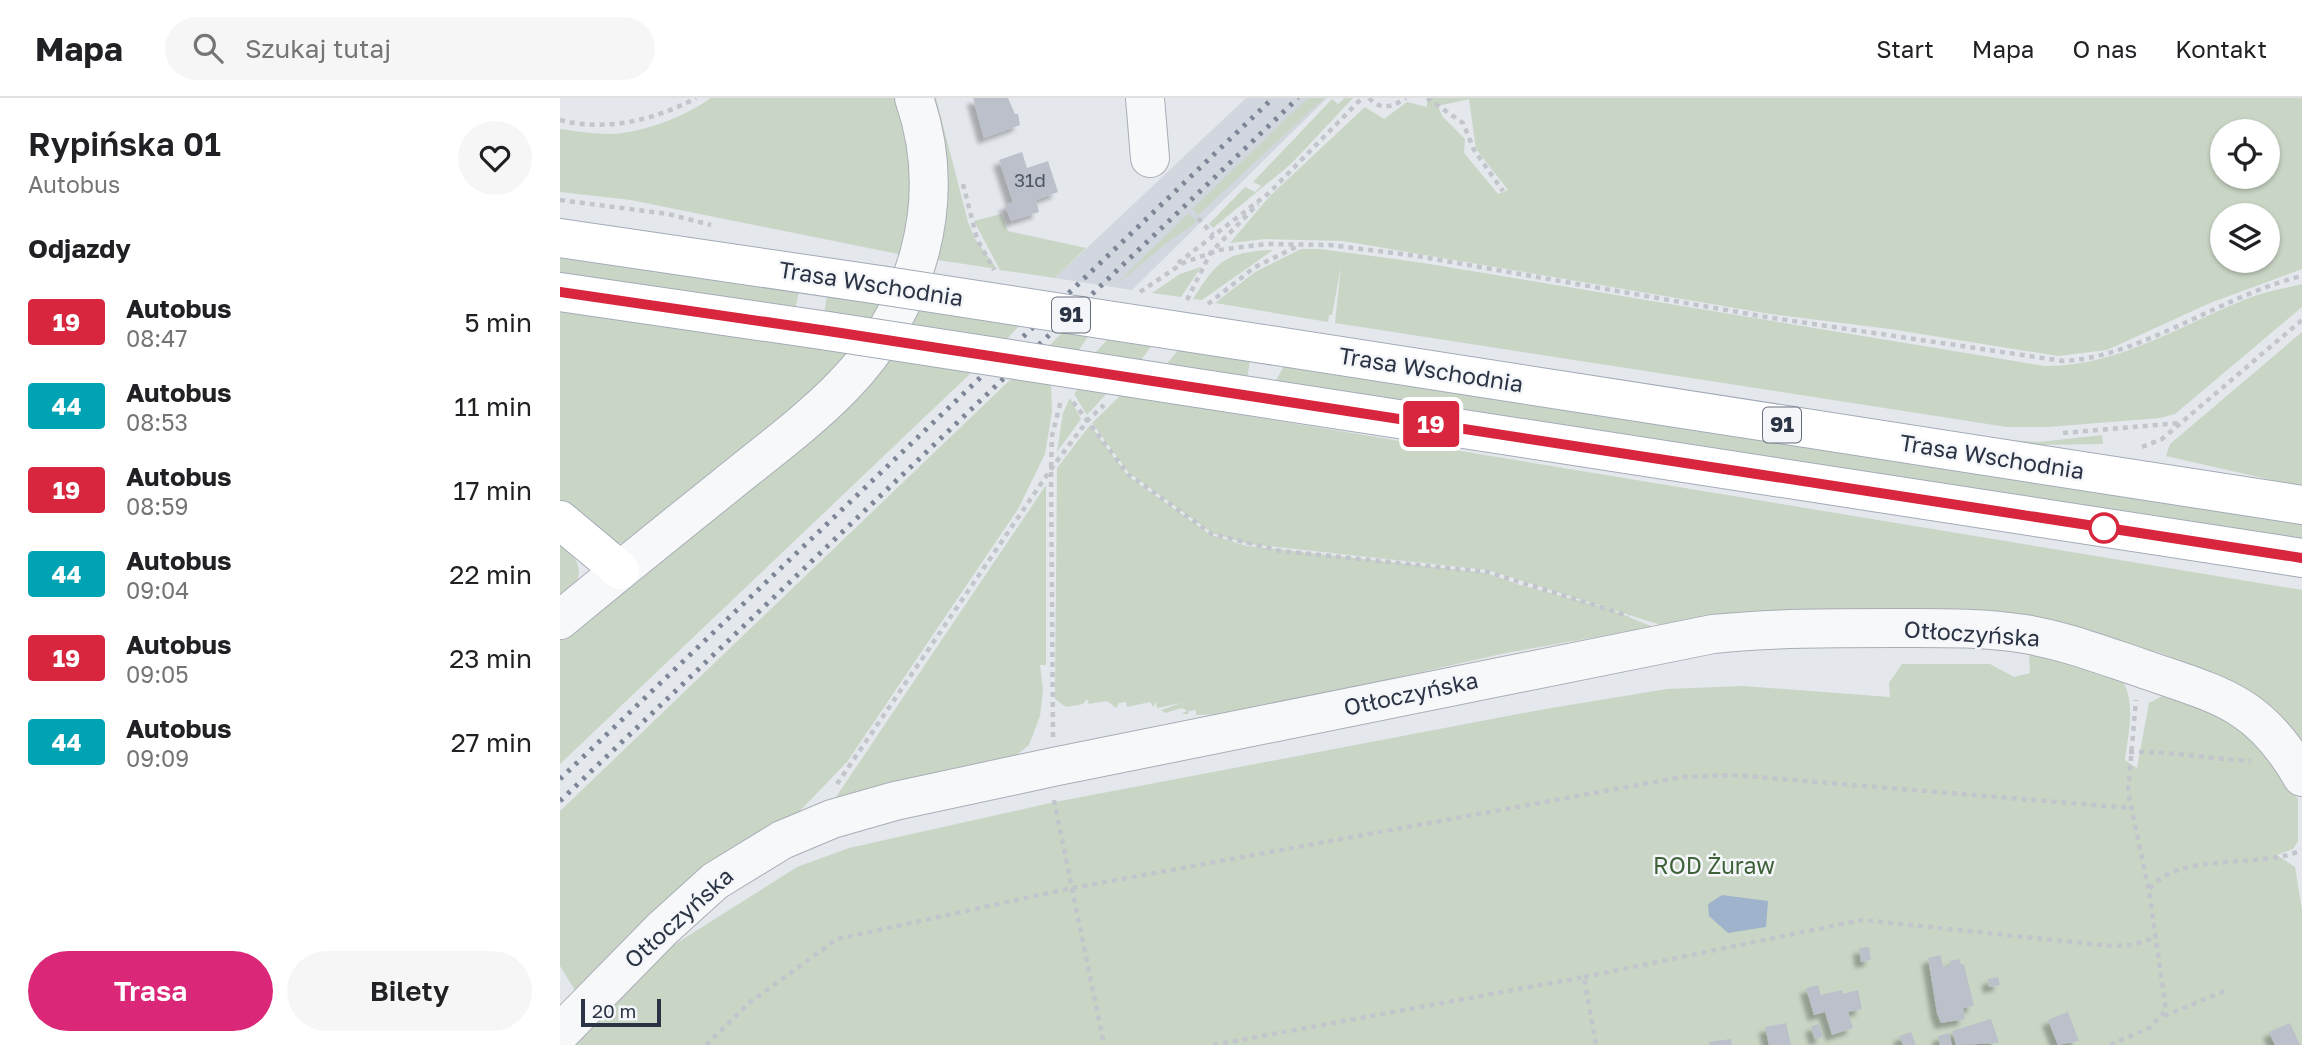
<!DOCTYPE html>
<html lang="pl">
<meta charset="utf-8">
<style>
body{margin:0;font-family:"Golos Text",sans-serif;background:#f6f6f6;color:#202124;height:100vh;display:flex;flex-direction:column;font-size:26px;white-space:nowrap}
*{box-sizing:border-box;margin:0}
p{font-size:23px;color:#757577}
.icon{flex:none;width:38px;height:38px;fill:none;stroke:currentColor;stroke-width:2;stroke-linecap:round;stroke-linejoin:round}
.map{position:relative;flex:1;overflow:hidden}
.panel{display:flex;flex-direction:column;background:#fff;width:560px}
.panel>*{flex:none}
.badge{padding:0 14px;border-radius:5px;font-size:24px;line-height:46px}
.fabs{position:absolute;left:1650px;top:21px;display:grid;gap:14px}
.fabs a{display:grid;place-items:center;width:70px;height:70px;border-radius:50%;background:#fff;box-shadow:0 2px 5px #0004;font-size:35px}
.scale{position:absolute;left:21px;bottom:18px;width:80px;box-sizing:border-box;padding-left:7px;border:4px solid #2b3445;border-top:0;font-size:19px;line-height:24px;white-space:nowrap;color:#2b3445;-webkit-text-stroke:5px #f4f6f9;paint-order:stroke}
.map>.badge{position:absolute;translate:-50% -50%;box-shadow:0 0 0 4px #fff}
h2{padding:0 28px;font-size:26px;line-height:63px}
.round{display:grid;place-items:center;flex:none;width:74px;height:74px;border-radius:37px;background:#f6f6f6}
.summary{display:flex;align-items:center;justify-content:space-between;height:119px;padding:0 28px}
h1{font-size:33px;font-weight:600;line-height:52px}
.button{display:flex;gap:14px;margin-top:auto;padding:14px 28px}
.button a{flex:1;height:80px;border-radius:42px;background:#db2777;color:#fff;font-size:28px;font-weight:600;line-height:80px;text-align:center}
.button a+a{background:#f6f6f6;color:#202124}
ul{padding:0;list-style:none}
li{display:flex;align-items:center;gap:21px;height:84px;padding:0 28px}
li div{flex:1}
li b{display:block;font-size:26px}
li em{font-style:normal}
li .badge{min-width:77px;font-weight:700;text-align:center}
header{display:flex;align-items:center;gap:42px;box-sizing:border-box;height:98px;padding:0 35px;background:#fff;border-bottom:2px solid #e0e0e0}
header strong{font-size:33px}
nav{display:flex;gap:38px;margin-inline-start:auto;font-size:24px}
.search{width:490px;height:63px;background:#f6f6f6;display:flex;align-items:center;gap:18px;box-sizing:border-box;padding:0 24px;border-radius:38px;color:#757577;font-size:26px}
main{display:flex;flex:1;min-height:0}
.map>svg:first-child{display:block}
.built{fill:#d2d6de}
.green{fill:#c9d6c5;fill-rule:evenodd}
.water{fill:#9fb4cc}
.building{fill:#bbc0ca;filter:url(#shadow)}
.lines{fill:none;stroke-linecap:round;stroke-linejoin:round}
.minor-casing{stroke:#a9aeb7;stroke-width:40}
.major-casing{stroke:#a3abb8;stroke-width:40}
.path{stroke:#c2c5cb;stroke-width:4.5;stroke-dasharray:5 5;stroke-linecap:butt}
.minor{stroke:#f7f8fa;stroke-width:38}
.major{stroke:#fff;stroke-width:38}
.rail{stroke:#7d8696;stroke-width:5;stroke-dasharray:3.5 7;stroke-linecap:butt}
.major-bridge-casing{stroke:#a3abb8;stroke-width:40;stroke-linecap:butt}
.major-bridge{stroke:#fff;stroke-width:38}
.line-casing{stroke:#fff;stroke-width:16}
.line{stroke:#d7263d;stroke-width:10}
.stop-dot{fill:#fff;stroke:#d7263d;stroke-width:3.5}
.labels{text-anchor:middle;stroke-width:5;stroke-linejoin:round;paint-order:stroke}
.number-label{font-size:19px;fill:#4f5766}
.shield{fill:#f4f6f9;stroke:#676e7b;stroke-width:2}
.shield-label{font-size:21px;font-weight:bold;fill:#2b3445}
.street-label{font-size:23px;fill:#2b3445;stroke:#f4f6f9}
.park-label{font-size:23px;fill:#3f6138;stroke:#f4f6f9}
</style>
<header>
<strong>Mapa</strong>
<div class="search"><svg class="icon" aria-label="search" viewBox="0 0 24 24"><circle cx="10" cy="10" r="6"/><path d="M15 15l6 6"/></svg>Szukaj tutaj</div>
<nav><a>Start</a><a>Mapa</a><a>O nas</a><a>Kontakt</a></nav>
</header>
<main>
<section class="panel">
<div class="summary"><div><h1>Rypińska 01</h1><p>Autobus</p></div><a class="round"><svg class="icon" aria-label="heart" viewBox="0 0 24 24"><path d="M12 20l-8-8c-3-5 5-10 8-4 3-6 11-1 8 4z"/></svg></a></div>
<h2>Odjazdy</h2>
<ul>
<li><span class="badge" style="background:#d7263d;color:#fff">19</span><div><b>Autobus</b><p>08:47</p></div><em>5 min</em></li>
<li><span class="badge" style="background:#00a3b4;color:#fff">44</span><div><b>Autobus</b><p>08:53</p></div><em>11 min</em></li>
<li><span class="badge" style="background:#d7263d;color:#fff">19</span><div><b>Autobus</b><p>08:59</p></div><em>17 min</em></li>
<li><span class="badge" style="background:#00a3b4;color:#fff">44</span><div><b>Autobus</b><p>09:04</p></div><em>22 min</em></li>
<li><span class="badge" style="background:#d7263d;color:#fff">19</span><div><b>Autobus</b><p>09:05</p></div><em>23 min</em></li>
<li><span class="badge" style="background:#00a3b4;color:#fff">44</span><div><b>Autobus</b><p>09:09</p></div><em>27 min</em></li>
</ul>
<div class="button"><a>Trasa</a><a>Bilety</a></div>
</section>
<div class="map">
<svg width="1742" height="947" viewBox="0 0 1742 947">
<defs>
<filter id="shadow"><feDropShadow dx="-6" dy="6" stdDeviation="2" flood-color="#0004"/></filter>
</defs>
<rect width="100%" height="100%" fill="#e4e7ec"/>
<polygon class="built" points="686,0 767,0 572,192 495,180"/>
<g class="green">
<path d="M151,0h187l13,45 -3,113 -277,-56 -71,-8v-63c16,2 33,5 49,5 34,-1 75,-17 102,-36z"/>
<polygon points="373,0 376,0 408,124 415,141 437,171 378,162 387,104 387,75"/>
<polygon points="748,0 764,0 638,117 632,111"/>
<polygon points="785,0 793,0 731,66 653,130 649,126 685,89 695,94 701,88 693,84 772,1 778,6"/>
<path d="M867,0h875v171l-92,34 -103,47 -49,6 -168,-27 -120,-15 -427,-73 -78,-2 -35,4 39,-46 96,-90 19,12 23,-17 20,5zM909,1l7,50 32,41 -10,4 -34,-41 1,-14 -23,-23 -4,-10zM1708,33v46h-46v-46zM1708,117v46h-46v-46z"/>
<polygon points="629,115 637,124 608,144 553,189"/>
<polygon points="441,116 448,133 526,150 495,180 440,172 414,123"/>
<path d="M741,151h19l97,13 627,104c76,1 141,-44 210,-70 16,-5 32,-8 48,-12v23l-127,107 -15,4 -112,9h-41l-672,-104 6,-57 -9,49h-3l-1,7 -113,-19 40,-31z"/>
<path d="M713,152l-71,50 -9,-1c24,-39 34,-47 80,-49z"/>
<polygon points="0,160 239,193 235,213 0,179"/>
<polygon points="641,169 621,199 592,195 620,176"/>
<polygon points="267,198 324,206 316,223 264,216"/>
<polygon points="359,212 460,227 444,244 351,229"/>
<polygon points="0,213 294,256 77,444 52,446 0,406"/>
<polygon points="503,234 529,237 517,255 487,250"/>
<polygon points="1742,234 1742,389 1606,358 1610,346"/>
<polygon points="547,242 592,247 579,265 533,257"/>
<polygon points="619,251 690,262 687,282 604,269"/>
<polygon points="328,259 412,274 0,666 0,542 283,313"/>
<polygon points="724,268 1742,425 1742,443 714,286"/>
<polygon points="452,280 491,287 492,314 485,356 458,411 287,664 234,719 16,894 0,868 0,713"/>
<polygon points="519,290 547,295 527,317 514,296"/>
<polygon points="561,297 1742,492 1742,650 1673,584 1601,555 1510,531 1104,528 928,472 689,446 652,435 569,375 532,325"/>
<polygon points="510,300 521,321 497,354 503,315"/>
<polygon points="530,327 568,378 651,437 687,448 927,475 960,487 1047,510 1093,529 946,555 673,616 636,617 636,612 629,613 628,616 621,616 627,613 622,610 605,615 601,612 621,605 597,610 596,604 593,609 590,604 567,609 566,604 559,605 556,610 547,603 529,606 527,601 523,606 506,609 495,601 497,370"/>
<polygon points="1542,337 1543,346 1463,347 1433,341 1479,344"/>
<polygon points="486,387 486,567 480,567 483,592 480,618 469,647 454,659 274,702"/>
<path d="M0,440c24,29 26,38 0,66z"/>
<path d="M1469,552l92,28c16,25 7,55 4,82l12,8 12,-65 15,-8 38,6 59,46 37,52v42l-5,8 -16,6 18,12 7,43v135h-1733l81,-85 147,-93 52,-19 206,-46 490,-93 122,-20 76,-3 147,11 -1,-14 13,-19h88l24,13 16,-4z"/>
</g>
<polygon class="water" points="1162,797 1208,803 1206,829 1168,835 1149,818 1148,806"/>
<g class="building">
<polygon points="413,0 448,0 455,16 458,16 460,27 424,40"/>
<polygon points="462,54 467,70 488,63 498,94 476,102 479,114 451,123 445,107 453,104 439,62"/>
<polygon points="1309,849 1311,862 1301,864 1299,850"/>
<polygon points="1381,857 1383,869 1391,868 1390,863 1399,861 1401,866 1404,866 1414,908 1403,910 1405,921 1381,925 1377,915 1368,860"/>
<polygon points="1438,879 1440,887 1429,889 1428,881"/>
<polygon points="1258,887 1261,897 1282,892 1283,896 1298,892 1302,911 1288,914 1293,930 1272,937 1265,914 1254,917 1246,890"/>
<polygon points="1508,914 1519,943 1498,947 1488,922"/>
<polygon points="1431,921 1439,945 1396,947 1392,933"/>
<polygon points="1226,925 1231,947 1209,947 1205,929"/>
<polygon points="1730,925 1740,947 1715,947 1709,934"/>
<polygon points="1259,926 1263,939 1255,941 1251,928"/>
<polygon points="1351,934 1356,947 1343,947 1339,938"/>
<polygon points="1389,935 1392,947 1380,947 1378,938"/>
<polygon points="1171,941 1172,947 1150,947 1149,944"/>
</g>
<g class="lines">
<defs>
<g id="minor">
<polyline points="585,0 590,60"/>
<path d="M0,522c54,-45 110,-90 165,-134 39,-32 82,-63 118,-100 74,-76 107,-185 71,-288"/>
<path d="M0,935l102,-104 53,-48 67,-41 50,-21 63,-18 158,-34 660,-133c60,-6 119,-6 180,-6 43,0 88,-1 132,6 41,7 77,21 116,34 77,27 118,33 161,109"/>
</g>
<g id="major">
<polyline points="0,140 320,187"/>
<polyline points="0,194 268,233"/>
<polyline points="703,246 1742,407"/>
<polyline points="650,292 1742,460"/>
<polyline points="0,422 60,472"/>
</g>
</defs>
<use href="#minor" class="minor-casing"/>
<use href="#major" class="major-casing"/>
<g class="path">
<path d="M809,0c12,13 23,9 37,0"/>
<polyline points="867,0 903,25 914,52 943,93"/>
<path d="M0,22c46,12 95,0 136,-22"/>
<polyline points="403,86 417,141 434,172"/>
<polyline points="0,102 108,116 151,127"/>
<polyline points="638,120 653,137"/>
<polyline points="618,165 709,95 802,0"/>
<path d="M580,194l43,-29 36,-13 47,-6 64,1 87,11 349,61 297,44c76,-3 162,-67 239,-85"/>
<polyline points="627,202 651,154 698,106"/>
<polyline points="648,206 695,169 740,147"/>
<polyline points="513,304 568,376 652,436 721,453 928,474 1069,518"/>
<polyline points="1503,335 1620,325"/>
<polyline points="1582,349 1602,341 1742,222"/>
<polyline points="493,639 491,371 492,338 501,302"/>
<path d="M1569,654c41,-1 81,7 122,9"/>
<polyline points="277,686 491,371 528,322 544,307"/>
<polyline points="494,702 544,947"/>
<path d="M1590,791c27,-38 113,-20 152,-39"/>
<polyline points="1024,879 1302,822 1552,848 1572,847 1597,839"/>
<polyline points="1604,918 1667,892"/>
<polyline points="146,947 189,905 277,841 512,790 1122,679 1173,677 1570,710"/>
<polyline points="653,947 1024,879 1036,947"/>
<polyline points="1550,947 1589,930 1606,912 1589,793 1568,694 1576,602"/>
</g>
<use href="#minor" class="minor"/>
<use href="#major" class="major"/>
<g class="rail">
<polyline points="0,681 713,0"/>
<polyline points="0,703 738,0"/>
</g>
<defs>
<g id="major-bridge">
<polyline points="320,187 703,246"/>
<polyline points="268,233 650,292"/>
</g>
</defs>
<use href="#major-bridge" class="major-bridge-casing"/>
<use href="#major-bridge" class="major-bridge"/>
</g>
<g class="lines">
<defs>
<polyline id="line" points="0,194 268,233 1742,460"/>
</defs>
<use href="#line" class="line-casing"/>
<use href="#line" class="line"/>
</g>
<circle class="stop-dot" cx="1544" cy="430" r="14"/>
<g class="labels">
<g class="number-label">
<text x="470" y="89">31d</text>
</g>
<g class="shield">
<rect x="492" y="199.5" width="38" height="35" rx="5"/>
<rect x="1203" y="309.5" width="38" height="35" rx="5"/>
</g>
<g class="shield-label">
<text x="511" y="224">91</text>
<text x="1222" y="334">91</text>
</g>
<g class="street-label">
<text transform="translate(311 186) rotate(9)" y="8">Trasa Wschodnia</text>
<text transform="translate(871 272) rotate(9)" y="8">Trasa Wschodnia</text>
<text transform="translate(1432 359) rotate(9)" y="8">Trasa Wschodnia</text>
<text transform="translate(1412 536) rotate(4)" y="8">Otłoczyńska</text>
<text transform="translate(851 596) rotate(-12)" y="8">Otłoczyńska</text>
<text transform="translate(119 820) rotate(-42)" y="8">Otłoczyńska</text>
</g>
<g class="park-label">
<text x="1154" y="776">ROD Żuraw</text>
</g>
</g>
</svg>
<div class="fabs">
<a><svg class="icon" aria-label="locate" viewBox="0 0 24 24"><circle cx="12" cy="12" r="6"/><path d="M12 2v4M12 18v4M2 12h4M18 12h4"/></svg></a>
<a><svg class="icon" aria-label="layers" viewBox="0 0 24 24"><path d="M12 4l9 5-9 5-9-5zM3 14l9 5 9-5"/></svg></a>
</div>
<div class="scale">20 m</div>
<b class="badge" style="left:871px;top:326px;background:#d7263d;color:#fff">19</b>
</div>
</main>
